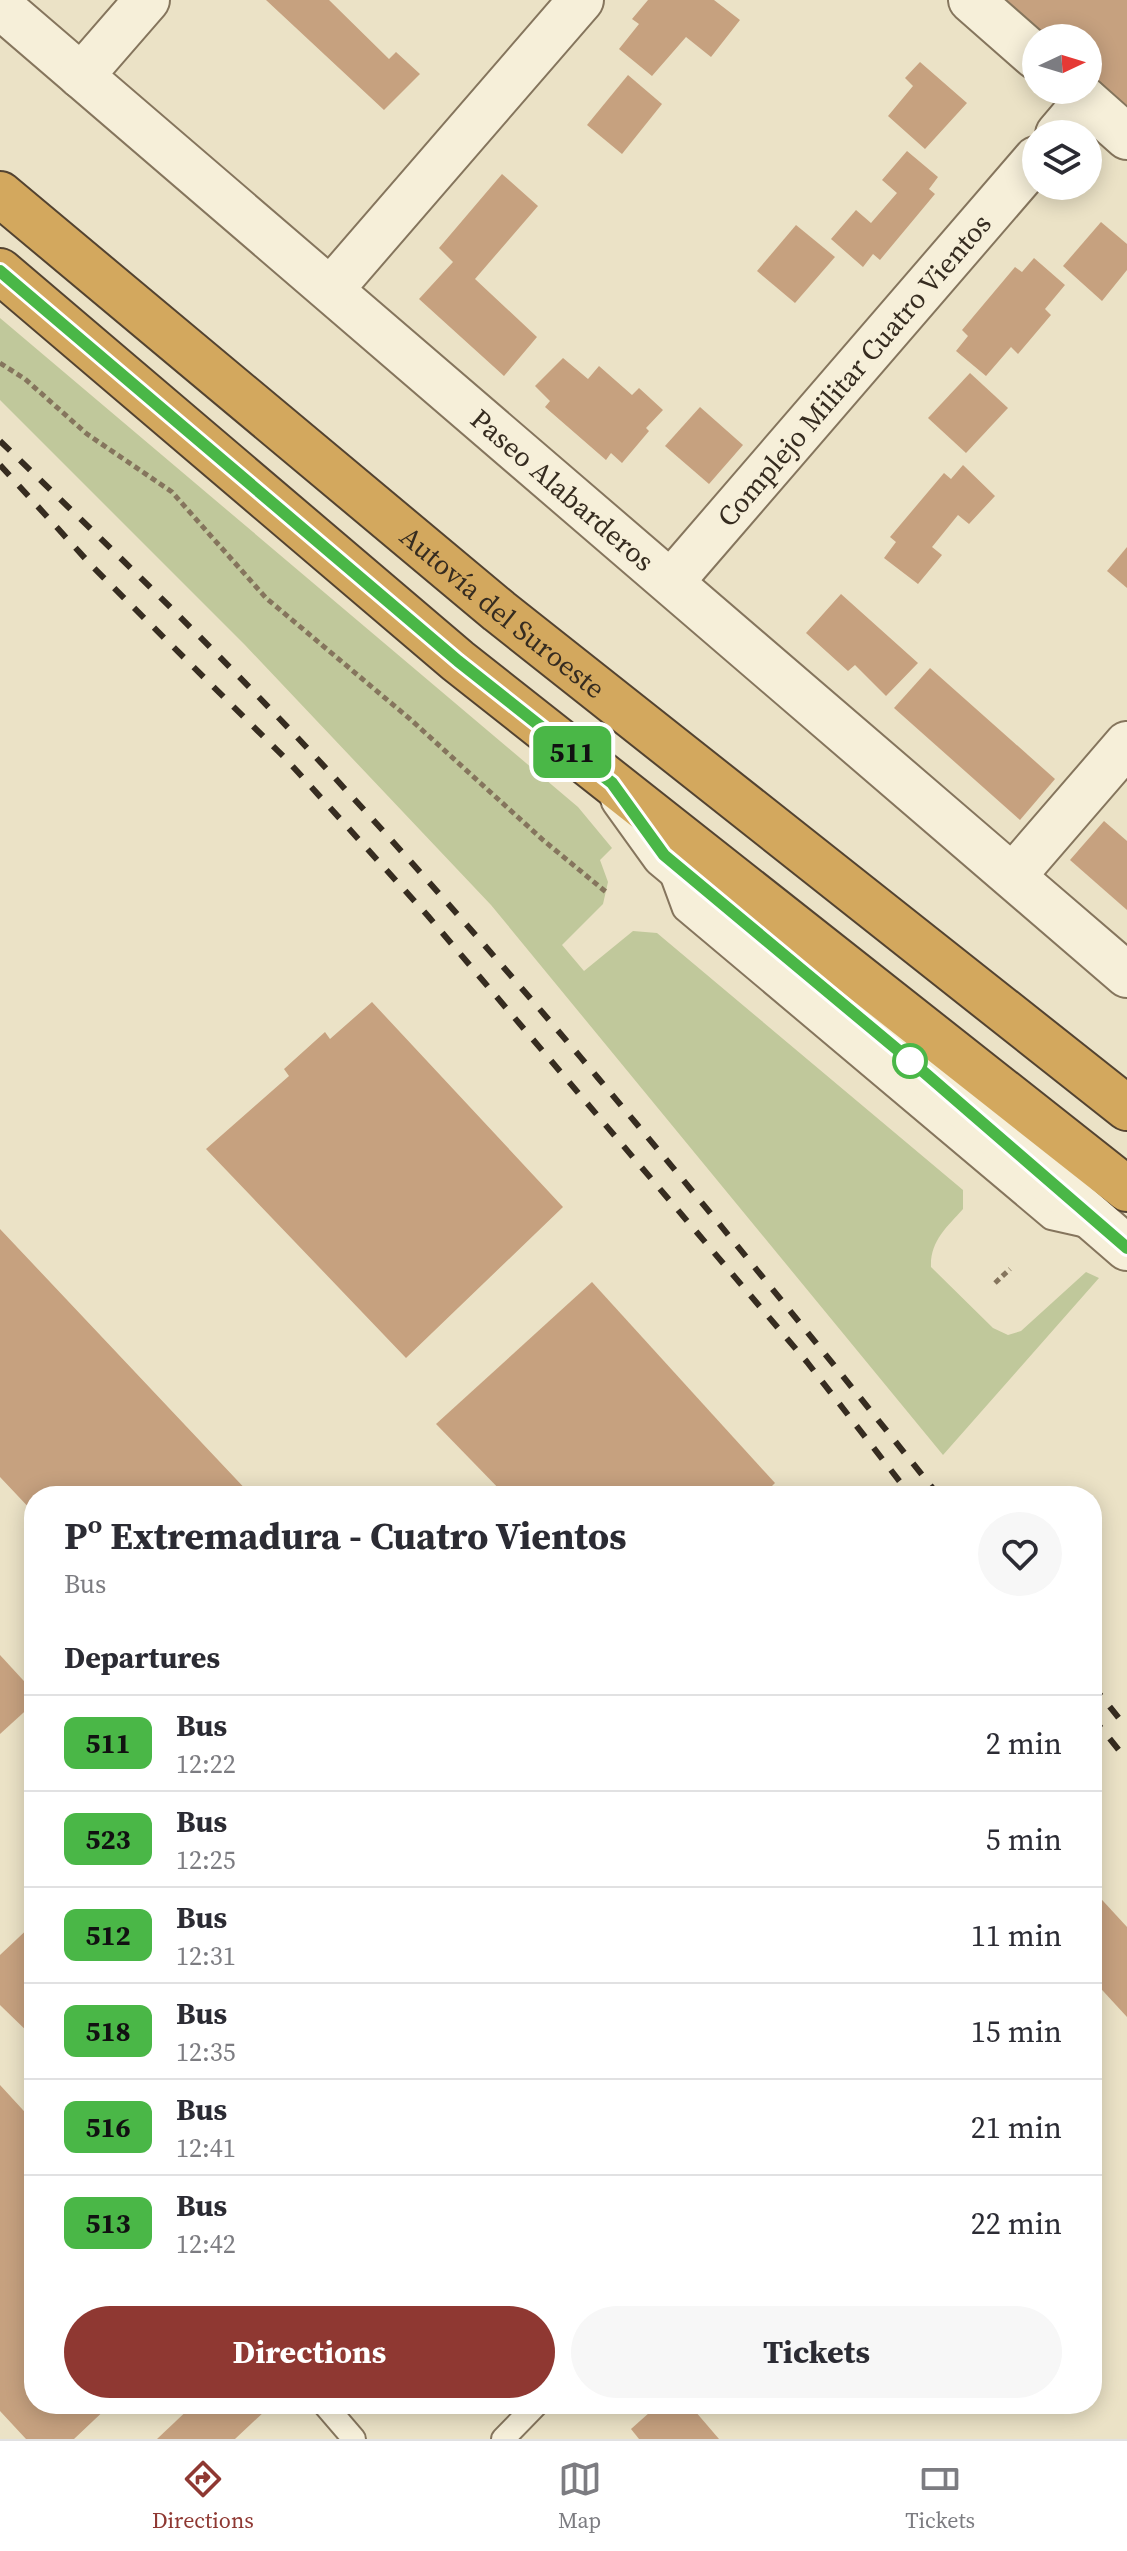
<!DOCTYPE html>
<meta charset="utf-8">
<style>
body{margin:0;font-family:"Source Serif 4",serif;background:#f7f7f7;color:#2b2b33;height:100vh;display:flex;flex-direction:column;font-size:30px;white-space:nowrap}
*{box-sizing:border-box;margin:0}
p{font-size:26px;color:#7c7c81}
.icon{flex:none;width:44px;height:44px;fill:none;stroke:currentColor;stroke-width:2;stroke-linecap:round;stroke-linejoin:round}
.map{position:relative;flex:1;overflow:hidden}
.sheet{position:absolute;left:24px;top:1486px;width:1078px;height:928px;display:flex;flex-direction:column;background:#fff;border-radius:32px;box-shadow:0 4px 20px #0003}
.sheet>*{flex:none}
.badge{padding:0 16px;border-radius:12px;font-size:28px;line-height:52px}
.needle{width:52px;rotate:86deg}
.buttons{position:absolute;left:1022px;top:24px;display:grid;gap:16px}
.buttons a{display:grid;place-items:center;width:80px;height:80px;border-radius:50%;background:#fff;box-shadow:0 4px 20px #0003;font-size:40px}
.map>.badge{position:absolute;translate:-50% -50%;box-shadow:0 0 0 4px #fff}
h2{padding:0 40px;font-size:30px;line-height:72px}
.round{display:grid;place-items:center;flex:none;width:84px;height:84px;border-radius:42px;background:#f7f7f7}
.overview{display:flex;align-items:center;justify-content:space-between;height:136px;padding:0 40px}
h1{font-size:38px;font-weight:700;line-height:60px}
.action{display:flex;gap:16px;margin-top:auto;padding:16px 40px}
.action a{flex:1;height:92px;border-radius:48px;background:#8f3832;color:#fff;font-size:32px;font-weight:700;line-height:92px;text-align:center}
.action a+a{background:#f7f7f7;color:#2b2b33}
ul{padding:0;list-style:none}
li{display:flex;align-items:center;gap:24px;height:96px;padding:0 40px;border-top:2px solid #e1e1e2}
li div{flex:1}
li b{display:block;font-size:30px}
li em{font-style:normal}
li .badge{min-width:88px;font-weight:700;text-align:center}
.tab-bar{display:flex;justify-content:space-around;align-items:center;height:112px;border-top:2px solid #e1e1e2;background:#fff;font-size:22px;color:#7c7c81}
.tab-bar a{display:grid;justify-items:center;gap:4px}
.tab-bar .active{color:#8f3832}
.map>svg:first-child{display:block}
.green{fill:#c0c89b}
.building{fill:#c6a17f}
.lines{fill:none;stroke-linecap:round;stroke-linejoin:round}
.lane-casing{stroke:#85755d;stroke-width:26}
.street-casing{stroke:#85755d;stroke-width:48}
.highway-casing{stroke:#534331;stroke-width:48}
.path{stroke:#85755d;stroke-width:5;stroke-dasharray:6 4;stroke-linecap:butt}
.lane{stroke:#f6efd9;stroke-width:22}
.street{stroke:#f6efd9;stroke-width:44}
.highway{stroke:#d3a85e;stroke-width:44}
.rail{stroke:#362c20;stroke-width:6;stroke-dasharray:14 14;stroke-linecap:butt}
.line-casing{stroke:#fff;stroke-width:18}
.line{stroke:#4ab747;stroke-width:12}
.stop-dot{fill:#fff;stroke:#4ab747;stroke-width:4}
.labels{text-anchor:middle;stroke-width:8;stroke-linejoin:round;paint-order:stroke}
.street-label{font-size:28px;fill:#362c20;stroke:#f3ecd5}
</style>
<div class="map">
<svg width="1127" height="2439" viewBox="0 0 1127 2439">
<rect width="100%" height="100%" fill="#ebe2c6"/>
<path class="green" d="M0,318l578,489 34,41 -12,12 8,22 -5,22 -41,41 22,26 49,-40 24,2 306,257v19c-16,18 -33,32 -32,58l62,61 15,7 13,-4 65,-59 13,6 -156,177 -452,-550 -246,-260 -245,-245z"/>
<g class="building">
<polygon points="266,0 329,0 389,59 396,52 420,74 384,110"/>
<polygon points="648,0 714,0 740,20 711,57 686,37 652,76 619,49 639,24 632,19"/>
<polygon points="1004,0 1127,0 1127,108 1088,74 1088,38 1047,38"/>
<polygon points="920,62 967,103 925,149 888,116 913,86 905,78"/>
<polygon points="628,75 662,104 622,154 587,125"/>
<polygon points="907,151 938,177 929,189 935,194 880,260 873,254 863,267 831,239 856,210 871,223 897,193 882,180"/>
<polygon points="502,174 538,206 475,279 537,337 504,376 419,299 453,262 439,248"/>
<polygon points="1101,222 1127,244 1127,270 1102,301 1063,266"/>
<polygon points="796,225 835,257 795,303 757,271"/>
<polygon points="1034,258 1065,285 1045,309 1051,315 1018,354 1011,347 986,376 956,351 968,336 962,330 1015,267 1022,272"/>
<polygon points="563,358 588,379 599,366 632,395 639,388 663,410 646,428 649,431 622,463 611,453 606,460 545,407 550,401 535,386"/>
<polygon points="970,373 1008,408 966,453 928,418"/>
<polygon points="700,407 743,445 709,484 665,446"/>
<polygon points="963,465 995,496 969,524 958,515 932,547 942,555 918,584 884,558 896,542 890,537 944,473 951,479"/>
<polygon points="1127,547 1127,588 1107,571"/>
<polygon points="841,594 918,663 886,696 855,665 848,671 806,633"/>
<polygon points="930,668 1055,779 1020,820 894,708"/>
<polygon points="1104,821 1127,841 1127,910 1070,860"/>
<polygon points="372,1002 563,1207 406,1358 206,1149 289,1076 284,1069 325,1032 330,1039"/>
<polygon points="0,1229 252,1496 34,1496 34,1513 0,1477"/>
<polygon points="592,1282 775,1483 762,1496 506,1496 436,1424"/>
<polygon points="0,1655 34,1692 34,1703 0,1734"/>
<polygon points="1092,1889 1127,1927 1127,2017 1092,1979"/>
<polygon points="34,1923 34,2038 0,2005 0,1955"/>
<polygon points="0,2085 34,2122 34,2404 111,2404 74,2439 26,2439 0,2411"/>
<polygon points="194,2404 260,2404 266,2410 235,2439 157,2439"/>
<polygon points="659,2404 689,2404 719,2439 639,2439 631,2429"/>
</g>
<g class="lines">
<defs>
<g id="lane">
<polyline points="670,871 684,909 1051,1218 1091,1227"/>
<polyline points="324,2404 354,2439"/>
<polyline points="503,2439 537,2404"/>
</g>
<g id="street">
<polyline points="971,0 1036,57"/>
<path id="s1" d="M0,6l1127,969"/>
<polyline points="81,76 147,0"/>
<polyline points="1074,90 1127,137"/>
<polyline points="1058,134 1086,101"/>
<polyline points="331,289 581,0"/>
<path id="s2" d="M671,582l365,-423"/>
<polyline points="623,798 664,855 911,1061 1127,1248"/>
<polyline points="1013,876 1127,744"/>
</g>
<g id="highway">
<path id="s3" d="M0,194l499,417 628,497"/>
<polyline points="0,271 458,661 1127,1189"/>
</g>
</defs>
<use href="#lane" class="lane-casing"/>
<use href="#street" class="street-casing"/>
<use href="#highway" class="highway-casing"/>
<g class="path">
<polyline points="0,363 25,379 87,434 172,492 266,598 410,719 543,840 606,892"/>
<polyline points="995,1283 1010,1269"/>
</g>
<use href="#lane" class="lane"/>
<use href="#street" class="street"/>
<use href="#highway" class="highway"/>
<g class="rail">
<path d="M0,441c117,113 235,227 345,348 208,227 402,467 594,707"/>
<polyline points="0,465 93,567 286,759 428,916 807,1362 911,1496"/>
<polyline points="1092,1685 1127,1728"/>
<polyline points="1092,1717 1127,1760"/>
</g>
</g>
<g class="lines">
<defs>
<polyline id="line" points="0,271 458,661 612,783 664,855 911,1061 1127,1248"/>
</defs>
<use href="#line" class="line-casing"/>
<use href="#line" class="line"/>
</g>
<circle class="stop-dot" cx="910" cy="1061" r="16"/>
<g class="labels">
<g class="street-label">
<text dy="10" stroke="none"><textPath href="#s2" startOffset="280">Complejo Militar Cuatro Vientos</textPath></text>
<text dy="10" stroke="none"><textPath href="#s1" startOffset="742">Paseo Alabarderos</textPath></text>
<text dy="10" stroke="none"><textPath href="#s3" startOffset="654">Autovía del Suroeste</textPath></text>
</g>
</g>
</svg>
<div class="buttons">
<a><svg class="needle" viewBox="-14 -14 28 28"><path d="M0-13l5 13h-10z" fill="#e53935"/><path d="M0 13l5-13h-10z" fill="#7c7c81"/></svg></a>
<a><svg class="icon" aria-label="layers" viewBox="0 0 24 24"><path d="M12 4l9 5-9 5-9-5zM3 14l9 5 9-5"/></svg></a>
</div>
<b class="badge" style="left:572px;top:752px;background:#4ab747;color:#111">511</b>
<section class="sheet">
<div class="overview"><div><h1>Pº Extremadura - Cuatro Vientos</h1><p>Bus</p></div><a class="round"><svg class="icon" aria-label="heart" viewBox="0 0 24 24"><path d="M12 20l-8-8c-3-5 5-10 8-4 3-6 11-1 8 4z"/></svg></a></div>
<h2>Departures</h2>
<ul>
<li><span class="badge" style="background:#4ab747;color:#111">511</span><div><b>Bus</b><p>12:22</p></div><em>2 min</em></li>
<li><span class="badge" style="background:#4ab747;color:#111">523</span><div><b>Bus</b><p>12:25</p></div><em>5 min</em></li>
<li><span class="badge" style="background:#4ab747;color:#111">512</span><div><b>Bus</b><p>12:31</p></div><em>11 min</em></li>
<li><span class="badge" style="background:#4ab747;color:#111">518</span><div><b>Bus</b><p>12:35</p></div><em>15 min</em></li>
<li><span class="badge" style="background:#4ab747;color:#111">516</span><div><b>Bus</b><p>12:41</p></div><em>21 min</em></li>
<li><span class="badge" style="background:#4ab747;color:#111">513</span><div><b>Bus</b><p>12:42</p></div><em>22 min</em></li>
</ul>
<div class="action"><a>Directions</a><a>Tickets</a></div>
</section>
</div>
<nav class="tab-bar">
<a class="active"><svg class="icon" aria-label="directions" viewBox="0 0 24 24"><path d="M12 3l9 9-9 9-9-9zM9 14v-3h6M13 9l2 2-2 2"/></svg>Directions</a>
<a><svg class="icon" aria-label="map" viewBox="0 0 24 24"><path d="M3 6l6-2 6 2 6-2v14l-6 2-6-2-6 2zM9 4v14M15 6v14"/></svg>Map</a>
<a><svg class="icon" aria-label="tickets" viewBox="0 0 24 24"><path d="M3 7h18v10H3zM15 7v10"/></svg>Tickets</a>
</nav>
